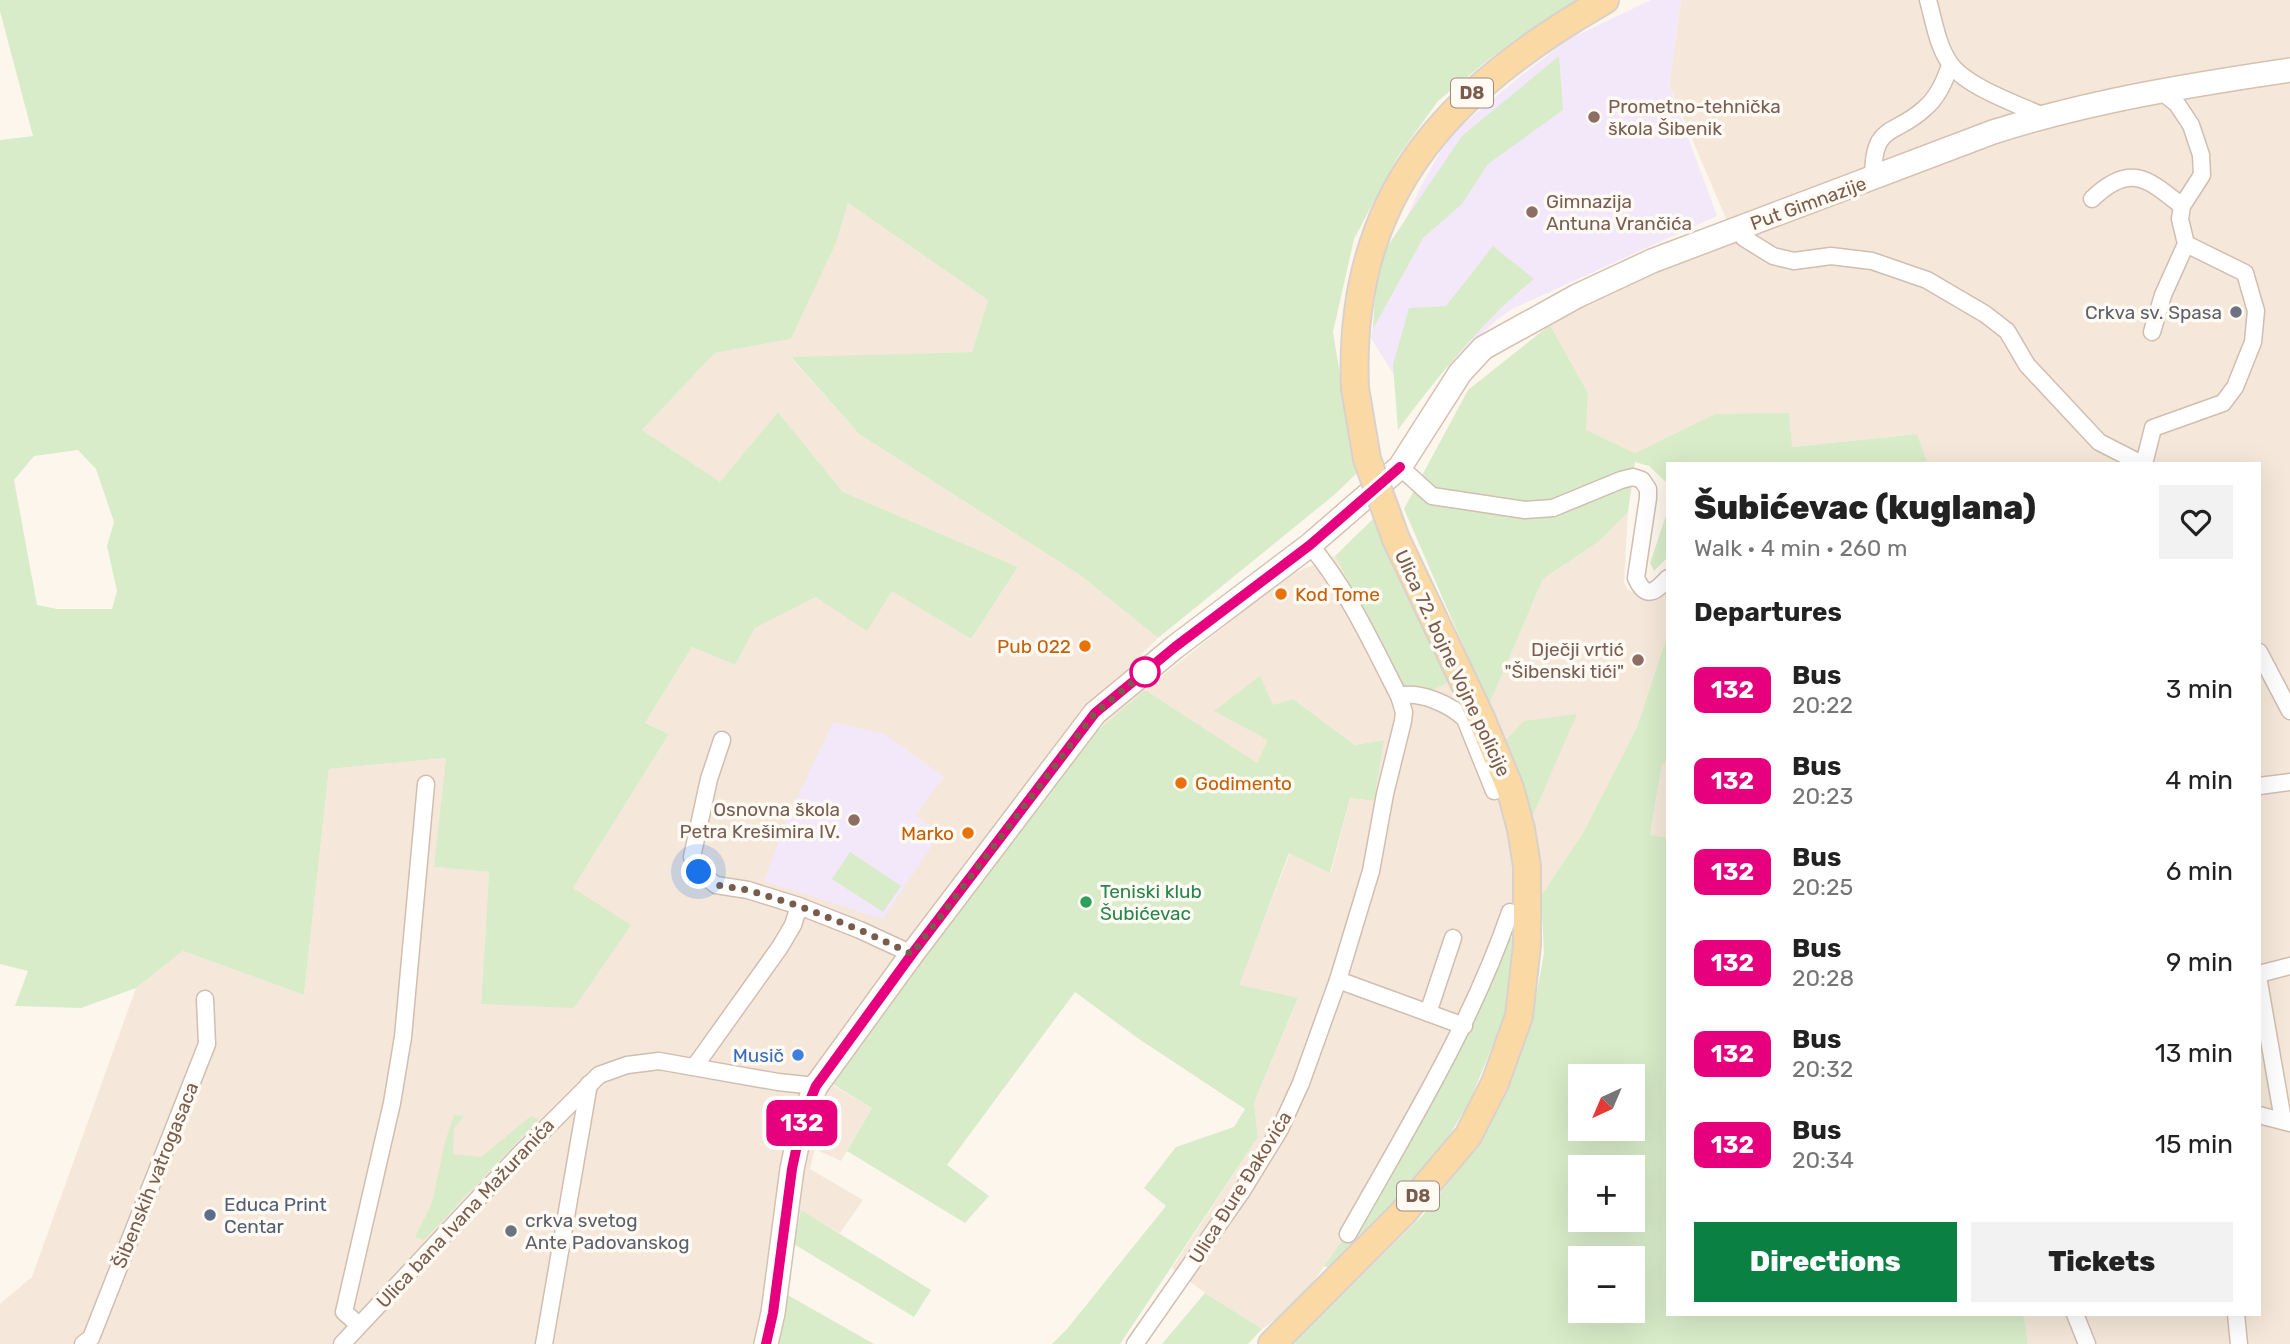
<!DOCTYPE html>
<meta charset="utf-8">
<style>
body{margin:0;font-family:Rubik,sans-serif;background:#f2f2f2;color:#222;height:100vh;display:flex;flex-direction:column;font-size:26px;white-space:nowrap}
*{box-sizing:border-box;margin:0}
p{font-size:23px;color:#767676}
.icon{flex:none;width:38px;height:38px;fill:none;stroke:currentColor;stroke-width:2;stroke-linecap:round;stroke-linejoin:round}
.map{position:relative;flex:1;overflow:hidden}
.sheet{position:absolute;left:1666px;top:462px;width:595px;height:854px;display:flex;flex-direction:column;background:#fff;border-radius:0px;box-shadow:0 7px 28px #0002}
.sheet>*{flex:none}
.badge{padding:0 14px;border-radius:10px;font-size:24px;line-height:46px}
.needle{width:46px;rotate:224deg}
.controls{position:absolute;left:1568px;top:1064px;display:grid;gap:14px}
.controls a{display:grid;place-items:center;width:77px;height:77px;border-radius:0px;background:#fff;box-shadow:0 7px 28px #0002;font-size:35px}
.you{position:absolute;width:35px;height:35px;margin:-18px;border:5px solid #fff;border-radius:50%;background:#1a73e8;box-shadow:0 0 0 10px #1a73e833}
.map>.badge{position:absolute;translate:-50% -50%;box-shadow:0 0 0 4px #fff}
h2{padding:0 28px;font-size:26px;line-height:63px}
.round{display:grid;place-items:center;flex:none;width:74px;height:74px;border-radius:0px;background:#f2f2f2}
.head{display:flex;align-items:center;justify-content:space-between;height:119px;padding:0 28px}
h1{font-size:33px;font-weight:800;line-height:52px}
.primary-button{display:flex;gap:14px;margin-top:auto;padding:14px 28px}
.primary-button a{flex:1;height:80px;border-radius:0px;background:#0b8043;color:#fff;font-size:28px;font-weight:800;line-height:80px;text-align:center}
.primary-button a+a{background:#f2f2f2;color:#222}
ul{padding:0;list-style:none}
li{display:flex;align-items:center;gap:21px;height:91px;padding:0 28px}
li div{flex:1}
li b{display:block;font-size:26px}
li em{font-style:normal}
li .badge{min-width:77px;font-weight:700;text-align:center}
.map>svg:first-child{display:block}
.residential{fill:#f5e8da}
.education{fill:#f3e8fa}
.green{fill:#d8ecc9;fill-rule:evenodd}
.lines{fill:none;stroke-linecap:round;stroke-linejoin:round}
.street-casing{stroke:#d1beb0;stroke-width:19}
.secondary-casing{stroke:#d6c0b0;stroke-width:26}
.primary-casing{stroke:#dad1cd;stroke-width:30}
.street{stroke:#fff;stroke-width:16}
.secondary{stroke:#fff;stroke-width:23}
.primary{stroke:#fbd9a5;stroke-width:26}
.primary-bridge-casing{stroke:#dad1cd;stroke-width:30;stroke-linecap:butt}
.primary-bridge{stroke:#fbd9a5;stroke-width:26}
.line-casing{stroke:#fff;stroke-width:16}
.line{stroke:#e6007e;stroke-width:10}
.walk{stroke:#7a5c4d;stroke-width:7;stroke-dasharray:0 12.6}
.education-dot{fill:#8d6e63;stroke:#fffaf3;stroke-width:2.5}
.worship-dot{fill:#6b7280;stroke:#fffaf3;stroke-width:2.5}
.food-dot{fill:#e8710a;stroke:#fffaf3;stroke-width:2.5}
.stop-dot{fill:#fff;stroke:#e6007e;stroke-width:3.5}
.leisure-dot{fill:#2e9e5b;stroke:#fffaf3;stroke-width:2.5}
.shop-dot{fill:#3f7fe0;stroke:#fffaf3;stroke-width:2.5}
.service-dot{fill:#5c6f8a;stroke:#fffaf3;stroke-width:2.5}
.labels{text-anchor:middle;stroke-width:7;stroke-linejoin:round;paint-order:stroke}
.shield{fill:#fffaf3;stroke:#a28b7f;stroke-width:2}
.shield-label{font-size:18px;font-weight:bold;fill:#7a5c4d}
.education-label{font-size:19px;fill:#785e54;stroke:#fffaf3;text-anchor:start}
.street-label{font-size:19px;fill:#7a5c4d;stroke:#fffaf3}
.worship-label{font-size:19px;fill:#5b616d;stroke:#fffaf3;text-anchor:end}
.food-label{font-size:19px;fill:#c56008;stroke:#fffaf3;text-anchor:start}
.leisure-label{font-size:19px;fill:#27864d;stroke:#fffaf3;text-anchor:start}
.shop-label{font-size:19px;fill:#366cbe;stroke:#fffaf3;text-anchor:end}
.service-label{font-size:19px;fill:#4e5e75;stroke:#fffaf3;text-anchor:start}
</style>
<div class="map">
<svg width="2290" height="1344" viewBox="0 0 2290 1344">
<rect width="100%" height="100%" fill="#fdf6ec"/>
<g class="residential">
<polygon points="1681,0 2290,0 2290,1344 2028,1344 2024,1318 2021,1314 2259,1314 2259,464 1928,464 1917,434 1791,447 1789,414 1715,414 1635,453 1585,430 1588,393 1550,325 1563,311 1733,235 1669,85"/>
<polygon points="848,203 988,300 972,352 791,358 859,434 1080,575 1158,638 1127,669 1145,690 1289,575 1335,556 1410,700 1451,681 1488,761 1509,830 1517,893 1516,918 1364,1210 1299,1302 1262,1329 1205,1293 1172,1268 1258,1137 1254,1103 1298,999 1238,986 1290,853 1331,873 1350,798 1374,801 1383,740 1355,745 1293,699 1257,763 831,1084 872,1108 841,1161 815,1149 810,1169 863,1200 840,1233 801,1211 784,1293 776,1344 0,1344 0,1304 32,1277 136,988 183,951 304,995 329,769 446,758 435,867 489,872 481,1004 573,888 669,734 645,723 692,647 735,665 755,628 816,597 892,590 971,639 1018,567 843,492 778,412 720,483 642,430 715,353 791,339 836,243"/>
<polygon points="1628,512 1624,583 1628,590 1654,599 1668,590 1668,633 1637,727 1584,831 1541,896 1540,872 1503,743 1489,705 1543,579 1601,540"/>
<polygon points="1668,760 1668,838 1650,836 1662,763"/>
</g>
<g class="education">
<polygon points="1651,0 1681,0 1669,85 1717,216 1512,309 1495,321 1411,403 1371,338 1384,267 1421,186 1449,136 1523,74 1569,39"/>
<polygon points="833,722 885,734 944,777 915,815 940,834 883,919 764,881 784,826"/>
</g>
<g class="green">
<path d="M0,0h1581l-36,21 -57,39 -50,41 -41,57 -43,81 -21,93 23,142 -22,21 -176,143 -78,-63 -221,-141 -68,-77 181,-5 16,-52 -140,-97 -12,40 -45,96 -76,14 -73,77 78,52 58,-70 65,80 175,75 -47,72 -79,-48 -25,40 -51,-34 -61,31 -20,37 -43,-18 -47,76 24,11 -96,154 58,37 -57,83 -93,-4 8,-132 -55,-5 12,-109 -117,11 -25,226 -121,-44 -47,37 -55,20 -66,-2 13,-35 -28,-7v-824l33,-4 -33,-125zM78,450l18,19 18,53 -7,24 10,45 -5,18h-55l-20,-4 -23,-125 20,-24z"/>
<polygon points="1559,56 1563,110 1488,164 1462,204 1423,238 1373,329 1376,263 1462,136"/>
<path d="M1493,246l41,33c-49,39 -99,101 -136,151l-5,-65 16,-57 37,-2z"/>
<polygon points="1550,325 1588,393 1586,430 1635,453 1715,414 1789,413 1792,447 1917,434 1928,464 1668,464 1668,484 1649,466 1635,462 1628,512 1601,540 1543,579 1489,705 1404,509 1468,390"/>
<polygon points="1668,510 1668,557 1654,571 1650,563"/>
<polygon points="1373,519 1451,681 1411,701 1335,556"/>
<path d="M1668,633v127l-6,4 -12,71 18,3v476h353l3,4 4,26h-736l131,-129 59,-75 29,-58 21,-63 12,-66 -3,-57 43,-65 53,-104zM1580,1076h53v53h-53zM1580,1167h53v53h-53zM1580,1258h53v53h-53z"/>
<polygon points="1260,676 1273,705 1293,699 1355,745 1384,740 1374,801 1350,798 1330,873 1289,853 1239,985 1298,998 1254,1103 1258,1137 1120,1344 1052,1344 1067,1329 1166,1206 1144,1188 1176,1147 1234,1127 1245,1109 1139,1039 1075,992 947,1165 989,1196 965,1223 847,1151 872,1108 831,1083 916,962 1086,741 1145,690 1257,763 1268,740 1214,711"/>
<polygon points="1577,714 1529,824 1503,743 1524,721"/>
<polygon points="850,852 901,886 883,912 832,879"/>
<polygon points="1508,937 1516,940 1504,1017 1470,1101 1442,1147 1411,1187 1331,1269 1324,1266 1364,1210"/>
<polygon points="454,1115 464,1116 454,1128 453,1154 481,1157 531,1116 539,1119 424,1240 415,1237 432,1203 445,1142"/>
<polygon points="801,1210 931,1290 914,1317 794,1244"/>
<polygon points="784,1293 874,1344 776,1344"/>
<polygon points="1205,1293 1262,1329 1248,1344 1162,1344"/>
</g>
<g class="lines">
<defs>
<g id="street">
<path d="M1928,0c6,21 9,44 21,62 15,24 68,42 94,54"/>
<path d="M1873,179c0,-58 20,-41 52,-71 13,-11 20,-27 25,-43"/>
<path d="M2092,199c38,-37 56,-20 90,7"/>
<polyline points="1738,228 1744,238 1773,256 1794,261 1831,256 1872,261 1927,280 1985,314 2007,331 2027,365 2099,442 2142,464"/>
<polyline points="2152,332 2163,295 2186,244 2180,219 2182,206 2202,175 2201,155 2191,125 2177,104 2160,90"/>
<polyline points="2144,464 2153,428 2223,403 2235,387 2253,342 2256,311 2245,273 2186,244"/>
<path d="M1400,467l32,29 93,14 28,-2 68,-28 12,-3 9,3 6,9v9l-12,80c10,22 19,14 32,0"/>
<polyline points="2259,652 2290,711"/>
<path d="M1399,696c21,-5 51,8 66,23l29,72"/>
<polyline points="722,740 709,779 692,857 699,872 716,885 748,890 799,906 860,930 912,954"/>
<polyline points="2259,786 2290,782"/>
<polyline points="2259,974 2290,966"/>
<polyline points="1338,980 1464,1026"/>
<polyline points="2259,982 2283,1120"/>
<polyline points="1428,1013 1453,938"/>
<polyline points="695,1066 780,947 793,925 799,906"/>
<polyline points="2259,1115 2290,1123"/>
<path d="M1348,1234c59,-105 123,-208 162,-322"/>
<polyline points="2075,1314 2087,1344"/>
<polyline points="2236,1314 2239,1344"/>
<polyline points="359,1325 344,1312 392,1103 403,1037 426,784"/>
<polyline points="83,1344 91,1338 207,1044 205,999"/>
<polyline points="342,1344 518,1156 599,1075 627,1065 659,1061 778,1082 816,1086"/>
<polyline points="544,1344 589,1084"/>
<path d="M1135,1344l107,-153 38,-62 21,-46 37,-103 33,-109 14,-77 18,-73 1,-9 -5,-16c-27,-52 -51,-106 -89,-151"/>
</g>
<path id="secondary" d="M766,1344l7,-31 19,-144 11,-52 13,-31 96,-132 183,-241 80,-66 135,-102 90,-78 60,-94 23,-25 94,-52 75,-35 341,-129c97,-31 196,-47 297,-62"/>
<g id="primary">
<path d="M1355,388c-8,-193 92,-297 250,-388"/>
<polyline points="1272,1344 1403,1213 1468,1136 1495,1083 1519,1016 1527,945 1527,866 1521,829 1510,788 1481,718 1396,539"/>
</g>
</defs>
<use href="#street" class="street-casing"/>
<use href="#secondary" class="secondary-casing"/>
<use href="#primary" class="primary-casing"/>
<use href="#street" class="street"/>
<use href="#secondary" class="secondary"/>
<use href="#primary" class="primary"/>
<defs>
<polyline id="primary-bridge" points="1355,388 1367,459 1396,539"/>
</defs>
<use href="#primary-bridge" class="primary-bridge-casing"/>
<use href="#primary-bridge" class="primary-bridge"/>
</g>
<g class="lines">
<defs>
<polyline id="line" points="766,1344 773,1313 792,1169 803,1117 816,1086 912,954 1095,713 1175,647 1310,545 1400,467"/>
</defs>
<use href="#line" class="line-casing"/>
<use href="#line" class="line"/>
<polyline class="walk" points="699,872 716,885 748,890 799,906 860,930 912,954 1095,713 1145,672"/>
</g>
<g class="education-dot">
<circle cx="1594" cy="117" r="7"/>
<circle cx="1532" cy="212" r="7"/>
<circle cx="1638" cy="660" r="7"/>
<circle cx="854" cy="820" r="7"/>
</g>
<g class="worship-dot">
<circle cx="2236" cy="312" r="7"/>
<circle cx="511" cy="1231" r="7"/>
</g>
<g class="food-dot">
<circle cx="1281" cy="594" r="7"/>
<circle cx="1085" cy="646" r="7"/>
<circle cx="1181" cy="783" r="7"/>
<circle cx="968" cy="833" r="7"/>
</g>
<circle class="stop-dot" cx="1145" cy="672" r="14"/>
<circle class="leisure-dot" cx="1086" cy="902" r="7"/>
<circle class="shop-dot" cx="798" cy="1055" r="7"/>
<circle class="service-dot" cx="210" cy="1215" r="7"/>
<g class="labels">
<g class="shield">
<rect x="1451" y="78.5" width="42" height="29" rx="5"/>
<rect x="1397" y="1181.5" width="42" height="29" rx="5"/>
</g>
<g class="shield-label">
<text x="1472" y="99">D8</text>
<text x="1418" y="1202">D8</text>
</g>
<g class="education-label">
<text x="1608" y="113">Prometno-tehnička<tspan x="1608" dy="22">škola Šibenik</tspan></text>
<text x="1546" y="208">Gimnazija<tspan x="1546" dy="22">Antuna Vrančića</tspan></text>
<text x="1624" y="656" text-anchor="end">Dječji vrtić<tspan x="1624" dy="22">"Šibenski tići"</tspan></text>
<text x="840" y="816" text-anchor="end">Osnovna škola<tspan x="840" dy="22">Petra Krešimira IV.</tspan></text>
</g>
<g class="street-label">
<text transform="translate(1808 203) rotate(-20)" y="7">Put Gimnazije</text>
<text transform="translate(1453 663) rotate(65)" y="7">Ulica 72. bojne Vojne policije</text>
<text transform="translate(155 1175) rotate(-68)" y="7">Šibenskih vatrogasaca</text>
<text transform="translate(1240 1187) rotate(-58)" y="7">Ulica Đure Đakovića</text>
<text transform="translate(465 1213) rotate(-47)" y="7">Ulica bana Ivana Mažuranića</text>
</g>
<g class="worship-label">
<text x="2222" y="319">Crkva sv. Spasa</text>
<text x="525" y="1227" text-anchor="start">crkva svetog<tspan x="525" dy="22">Ante Padovanskog</tspan></text>
</g>
<g class="food-label">
<text x="1295" y="601">Kod Tome</text>
<text x="1071" y="653" text-anchor="end">Pub 022</text>
<text x="1195" y="790">Godimento</text>
<text x="954" y="840" text-anchor="end">Marko</text>
</g>
<g class="leisure-label">
<text x="1100" y="898">Teniski klub<tspan x="1100" dy="22">Šubićevac</tspan></text>
</g>
<g class="shop-label">
<text x="784" y="1062">Musič</text>
</g>
<g class="service-label">
<text x="224" y="1211">Educa Print<tspan x="224" dy="22">Centar</tspan></text>
</g>
</g>
</svg>
<div class="controls">
<a><svg class="needle" viewBox="-14 -14 28 28"><path d="M0-13l5 13h-10z" fill="#e53935"/><path d="M0 13l5-13h-10z" fill="#767676"/></svg></a>
<a>+</a>
<a>−</a>
</div>
<div class="you" style="left:699px;top:872px"></div>
<b class="badge" style="left:802px;top:1123px;background:#e6007e;color:#fff">132</b>
<section class="sheet">
<div class="head"><div><h1>Šubićevac (kuglana)</h1><p>Walk · 4 min · 260 m</p></div><a class="round"><svg class="icon" aria-label="heart" viewBox="0 0 24 24"><path d="M12 20l-8-8c-3-5 5-10 8-4 3-6 11-1 8 4z"/></svg></a></div>
<h2>Departures</h2>
<ul>
<li><span class="badge" style="background:#e6007e;color:#fff">132</span><div><b>Bus</b><p>20:22</p></div><em>3 min</em></li>
<li><span class="badge" style="background:#e6007e;color:#fff">132</span><div><b>Bus</b><p>20:23</p></div><em>4 min</em></li>
<li><span class="badge" style="background:#e6007e;color:#fff">132</span><div><b>Bus</b><p>20:25</p></div><em>6 min</em></li>
<li><span class="badge" style="background:#e6007e;color:#fff">132</span><div><b>Bus</b><p>20:28</p></div><em>9 min</em></li>
<li><span class="badge" style="background:#e6007e;color:#fff">132</span><div><b>Bus</b><p>20:32</p></div><em>13 min</em></li>
<li><span class="badge" style="background:#e6007e;color:#fff">132</span><div><b>Bus</b><p>20:34</p></div><em>15 min</em></li>
</ul>
<div class="primary-button"><a>Directions</a><a>Tickets</a></div>
</section>
</div>
